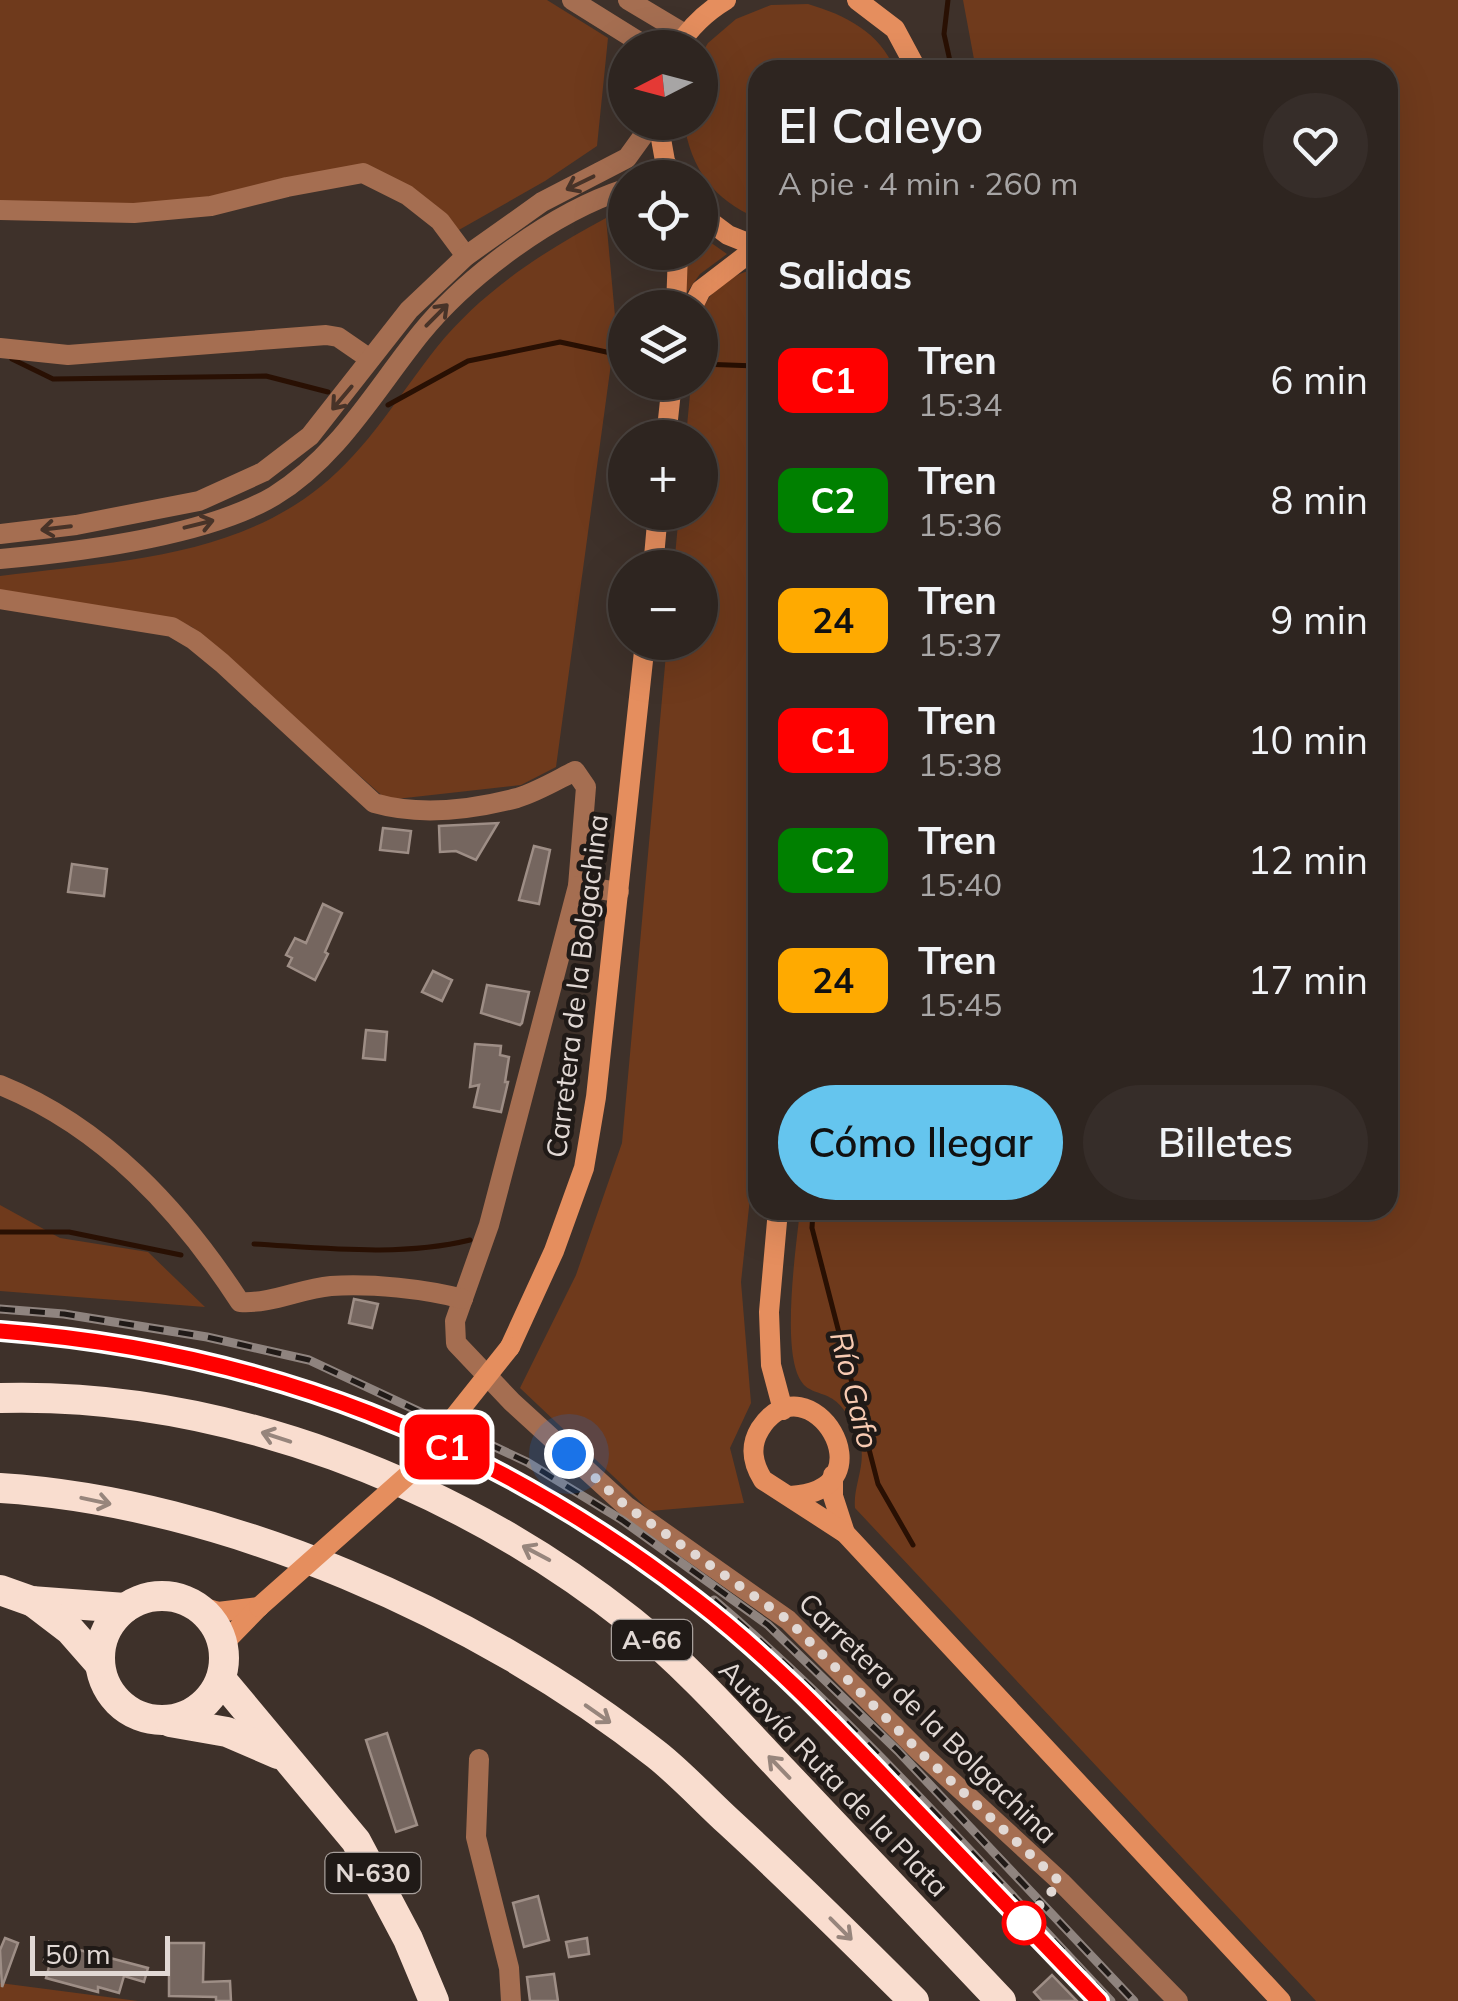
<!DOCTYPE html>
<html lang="es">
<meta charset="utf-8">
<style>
body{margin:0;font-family:Mulish,sans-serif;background:#362d29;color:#f1f3f6;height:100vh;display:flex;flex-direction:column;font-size:38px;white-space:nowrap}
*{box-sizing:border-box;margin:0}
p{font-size:32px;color:#a7a5a5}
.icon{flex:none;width:55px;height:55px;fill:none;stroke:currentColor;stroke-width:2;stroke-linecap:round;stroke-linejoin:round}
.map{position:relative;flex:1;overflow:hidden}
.details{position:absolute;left:748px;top:60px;width:650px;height:1160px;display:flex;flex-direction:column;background:#2e2520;border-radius:30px;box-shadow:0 10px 40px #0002,0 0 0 2px #49423e}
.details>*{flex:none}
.badge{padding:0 20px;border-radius:15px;font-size:35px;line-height:65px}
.needle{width:65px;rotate:264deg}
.buttons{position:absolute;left:608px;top:30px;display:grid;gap:20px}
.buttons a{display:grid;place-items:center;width:110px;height:110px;border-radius:50%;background:#2e2520;box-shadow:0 10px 40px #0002,0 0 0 2px #49423e;font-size:50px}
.scale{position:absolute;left:30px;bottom:25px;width:140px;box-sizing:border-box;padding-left:10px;border:5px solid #e1d8d4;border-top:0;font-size:28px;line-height:35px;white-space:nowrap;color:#e1d8d4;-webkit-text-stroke:8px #201a17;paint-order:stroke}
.you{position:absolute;width:50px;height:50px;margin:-25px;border:8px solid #fff;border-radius:50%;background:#1a73e8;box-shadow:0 0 0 15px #1a73e833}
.map>.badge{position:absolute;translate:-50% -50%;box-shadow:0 0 0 5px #fff}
h2{padding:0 30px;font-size:38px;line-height:90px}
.round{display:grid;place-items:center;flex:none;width:105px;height:105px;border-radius:52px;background:#362d29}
.head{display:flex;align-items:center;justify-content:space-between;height:170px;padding:0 30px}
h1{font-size:48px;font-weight:600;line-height:75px}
.primary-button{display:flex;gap:20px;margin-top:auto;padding:20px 30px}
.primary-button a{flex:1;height:115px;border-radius:60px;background:#65c5ee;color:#111;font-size:40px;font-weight:600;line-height:115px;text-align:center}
.primary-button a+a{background:#362d29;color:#f1f3f6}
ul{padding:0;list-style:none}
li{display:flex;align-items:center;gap:30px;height:120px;padding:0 30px}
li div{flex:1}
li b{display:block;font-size:38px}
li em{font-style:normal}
li .badge{min-width:110px;font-weight:700;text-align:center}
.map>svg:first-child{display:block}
.green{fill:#6f3a1c}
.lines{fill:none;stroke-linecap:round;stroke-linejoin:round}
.stream{stroke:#291003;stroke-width:5}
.building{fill:#75665f;stroke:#9e8e86;stroke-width:2.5}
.street{stroke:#a56e51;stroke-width:20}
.secondary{stroke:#e58e5e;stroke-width:20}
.highway{stroke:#f9ddcf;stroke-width:30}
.rail-casing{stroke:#8f847f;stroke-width:9}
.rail{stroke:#201a17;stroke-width:5;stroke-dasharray:15;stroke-linecap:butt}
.secondary-bridge{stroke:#e58e5e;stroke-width:20}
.oneway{stroke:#483328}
.oneway2{stroke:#97857c}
.line-casing{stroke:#fff;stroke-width:22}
.line{stroke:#f00;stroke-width:15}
.walk{stroke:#e1d8d4;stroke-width:10;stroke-dasharray:0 18}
.stop-dot{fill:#fff;stroke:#f00;stroke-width:5}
.labels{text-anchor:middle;stroke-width:9;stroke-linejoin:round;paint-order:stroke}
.shield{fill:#201a17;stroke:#a79f9b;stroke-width:2.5}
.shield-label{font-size:25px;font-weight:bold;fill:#e1d8d4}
.street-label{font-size:28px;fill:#e1d8d4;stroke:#201a17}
.water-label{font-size:30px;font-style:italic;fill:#f7cab2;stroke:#201a17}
</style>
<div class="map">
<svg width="1458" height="2001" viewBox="0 0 1458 2001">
<rect width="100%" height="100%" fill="#3e312a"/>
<g class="green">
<polygon points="0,0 547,0 608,38 597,146 545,181 450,235 363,173 211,206 0,210"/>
<path d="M963,0h495v2001h-142l-461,-493c-2,-21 10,-40 6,-62 -3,-15 -14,-37 -27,-46 -10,-8 -26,-7 -33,-19 -20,-31 -5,-133 -1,-171h588v-1140h-412z"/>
<path d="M808,4c37,11 72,28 87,66h-137l-1,148c-43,-18 -66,-49 -73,-95l16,-1v-66l8,-13 28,-24 35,-14z"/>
<path d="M606,218l10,109 -60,440 -35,18 -134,15 -195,-173 -14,-6 -178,-28v-17c108,-14 231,-17 320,-89 48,-38 79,-92 117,-140 45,-56 107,-96 169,-129z"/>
<polygon points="700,235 727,254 700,274 682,299 687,253 700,252"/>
<path d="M757,269l1,854 -17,159 10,121 -21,45 14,55 -94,8 -130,-123 56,-113 46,-132 45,-500 33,-1v-74l-26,-1 5,-54 21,-1v-74l-14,-1 5,-54 9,-1c0,-20 -4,-44 0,-64 5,-26 34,-46 57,-49z"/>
<polygon points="0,1205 60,1238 148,1252 205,1307 0,1291"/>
<polygon points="0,1983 138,2001 0,2001"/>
</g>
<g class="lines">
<g class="stream">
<polyline points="948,0 944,34 952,70"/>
<polyline points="12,359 53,379 266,376 328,392"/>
<polyline points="701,364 756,366"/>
<polyline points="388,405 468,361 560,342 625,356"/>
<polyline points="813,1210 812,1228 878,1484 913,1545"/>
<polyline points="0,1232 69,1232 181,1255"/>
<path d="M254,1244c71,4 146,13 216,-4"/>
<polyline points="957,1729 968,1770"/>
</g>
</g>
<g class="building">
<polygon points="498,823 476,860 456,851 440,852 439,826"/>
<polygon points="383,828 411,831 408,853 380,850"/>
<polygon points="534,846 550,850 539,904 519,900"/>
<polygon points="72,864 107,869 104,896 68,892"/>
<polygon points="323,904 342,913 325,952 328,954 315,980 288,966 292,958 286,955 295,938 306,943"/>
<polygon points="433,971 452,980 442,1001 422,992"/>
<polygon points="487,985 529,992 522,1023 520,1025 481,1013"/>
<polygon points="366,1030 387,1032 385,1060 363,1058"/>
<polygon points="475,1044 501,1046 500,1055 509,1057 505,1082 508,1082 501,1112 474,1107 479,1085 470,1087"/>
<polygon points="354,1299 378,1304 372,1328 349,1323"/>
<polygon points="387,1733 417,1825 396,1832 366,1740"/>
<polygon points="538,1896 549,1940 524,1947 513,1903"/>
<polygon points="5,1938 18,1943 2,1987 0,1950"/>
<polygon points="587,1938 589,1954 569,1957 566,1942"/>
<polygon points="49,1942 148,1968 144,1982 124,1976 119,1993 98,1987 98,1992 46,1978 50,1963 44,1961"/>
<polygon points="169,1943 204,1943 203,1982 230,1981 231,2001 216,2001 216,1997 169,1996"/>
<polygon points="554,1974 558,2001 530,2001 527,1977"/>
<polygon points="1052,1975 1077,2001 1042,2001 1034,1992"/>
</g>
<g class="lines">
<g class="street">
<polyline points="572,0 649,48"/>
<polyline points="628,0 685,34"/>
<polyline points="0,210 134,213 211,206 287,187 363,173 407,195 440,221 466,256"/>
<polyline points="0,348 68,355 326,335 338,337 370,359"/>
<polyline points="0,534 76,525 199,501 263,472 310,436 409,310 466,256 542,202 627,158 653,122"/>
<path d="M0,559c78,-7 206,-23 274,-63 64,-39 101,-106 147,-163 47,-58 133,-121 204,-144"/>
<path d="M0,599l172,28 22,13 28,23 152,140c45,13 97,7 143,-5 20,-6 40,-18 58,-27l11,16 -8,99 -89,339 -34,96 1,22 56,59 114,104 162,114 133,133 140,129 117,119"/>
<polyline points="578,886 619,892"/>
<path d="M0,1085c104,42 180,125 240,217 32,2 59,-13 91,-16 39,-3 95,3 132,13"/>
<polyline points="479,1759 476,1837 509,1968 511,2001"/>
</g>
<g class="secondary">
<polyline points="857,0 895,29 917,70"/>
<path d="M677,48c13,-21 29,-36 49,-48"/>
<polyline points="658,122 665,161 673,178"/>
<polyline points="700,214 728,235 758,247"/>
<polyline points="676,308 678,252"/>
<polyline points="692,308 701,290 757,247"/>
<polyline points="666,438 672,382"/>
<polyline points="653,568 658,512"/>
<polyline points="778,1210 769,1312 771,1365 783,1410"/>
<polyline points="510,1347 554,1251 584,1168 596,1097 645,642"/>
<polyline points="833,1475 833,1496 845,1533"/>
<path d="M790,1496c105,-5 18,-142 -30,-67 -11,18 -7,35 3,51l82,53 436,468"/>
<polyline points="193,1604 218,1612 259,1607"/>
<polyline points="223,1644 259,1607"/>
</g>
<g class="highway">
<path d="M0,1398c224,-6 457,85 631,223 55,44 103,98 151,149 74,77 147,154 219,231"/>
<path d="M0,1488c224,14 482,128 657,267 25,20 48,45 72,67 63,58 124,118 185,179"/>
<polyline points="0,1590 31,1601 125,1608"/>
<circle cx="162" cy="1658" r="62"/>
<polyline points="32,1601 70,1630 99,1663"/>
<polyline points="221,1679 356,1841 408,1939 434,2001"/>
<polyline points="170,1722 227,1732 278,1754"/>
</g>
<defs>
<g id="rail">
<polyline points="0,1309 64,1314 207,1337 309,1360 527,1462 622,1520 768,1625 898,1751 1134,2001"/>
<path d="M0,1331c67,5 138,12 204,29 187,48 366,133 514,259"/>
<path d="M714,1600c143,122 268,265 397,401"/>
</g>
</defs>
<use href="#rail" class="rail-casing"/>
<use href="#rail" class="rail"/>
<polyline class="secondary-bridge" points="259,1607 408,1475 510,1347"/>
</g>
<defs><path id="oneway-shaft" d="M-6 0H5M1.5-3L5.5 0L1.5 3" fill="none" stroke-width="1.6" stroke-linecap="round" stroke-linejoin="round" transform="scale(2.5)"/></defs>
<g class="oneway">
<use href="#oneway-shaft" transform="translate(580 183) rotate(154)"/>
<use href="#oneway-shaft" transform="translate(437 315) rotate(-45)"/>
<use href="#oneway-shaft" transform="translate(342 398) rotate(130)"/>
<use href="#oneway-shaft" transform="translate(199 524) rotate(-14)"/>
<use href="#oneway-shaft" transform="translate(56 528) rotate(173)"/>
</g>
<g class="oneway2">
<use href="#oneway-shaft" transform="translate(276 1437) rotate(-162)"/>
<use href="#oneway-shaft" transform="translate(96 1501) rotate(12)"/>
<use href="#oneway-shaft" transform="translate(536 1553) rotate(-152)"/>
<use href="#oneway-shaft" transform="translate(598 1714) rotate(35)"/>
<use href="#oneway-shaft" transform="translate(779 1767) rotate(-134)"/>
<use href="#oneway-shaft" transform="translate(841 1929) rotate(45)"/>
</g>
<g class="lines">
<defs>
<path id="line" d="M0,1331c262,20 488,108 696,269 78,60 146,133 214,204 63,66 126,131 189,197"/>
</defs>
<use href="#line" class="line-casing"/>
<use href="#line" class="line"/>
<polyline class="walk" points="569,1454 626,1506 788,1620 921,1753 1060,1882 1024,1923"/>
</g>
<circle class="stop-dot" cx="1024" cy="1923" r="20"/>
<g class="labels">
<g class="shield">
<rect x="612" y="1620" width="80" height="40" rx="8"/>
<rect x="325.5" y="1853" width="95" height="40" rx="8"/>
</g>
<g class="shield-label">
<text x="652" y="1649">A-66</text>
<text x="373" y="1882">N-630</text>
</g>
<g class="street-label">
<text transform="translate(577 986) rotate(-83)" y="10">Carretera de la Bolgachina</text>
<text transform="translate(928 1718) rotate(44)" y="10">Carretera de la Bolgachina</text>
<text transform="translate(834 1778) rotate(46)" y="10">Autovía Ruta de la Plata</text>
</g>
<g class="water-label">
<text transform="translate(854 1390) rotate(76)" y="10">Río Gafo</text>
</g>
</g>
</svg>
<div class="buttons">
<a><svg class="needle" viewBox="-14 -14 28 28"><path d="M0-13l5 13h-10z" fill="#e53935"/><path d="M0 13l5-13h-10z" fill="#a7a5a5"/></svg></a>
<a><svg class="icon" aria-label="locate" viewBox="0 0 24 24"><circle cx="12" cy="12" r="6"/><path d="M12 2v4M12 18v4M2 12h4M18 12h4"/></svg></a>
<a><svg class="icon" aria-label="layers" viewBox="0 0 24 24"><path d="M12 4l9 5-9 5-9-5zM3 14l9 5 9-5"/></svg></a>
<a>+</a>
<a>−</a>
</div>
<div class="scale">50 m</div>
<div class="you" style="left:569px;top:1454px"></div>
<b class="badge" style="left:447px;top:1447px;background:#f00;color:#fff">C1</b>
<section class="details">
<div class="head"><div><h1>El Caleyo</h1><p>A pie · 4 min · 260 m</p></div><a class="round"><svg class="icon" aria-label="heart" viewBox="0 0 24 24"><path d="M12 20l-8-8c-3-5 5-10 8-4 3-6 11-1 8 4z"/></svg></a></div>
<h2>Salidas</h2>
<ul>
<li><span class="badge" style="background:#f00;color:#fff">C1</span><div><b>Tren</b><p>15:34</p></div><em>6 min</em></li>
<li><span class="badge" style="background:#008000;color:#fff">C2</span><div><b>Tren</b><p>15:36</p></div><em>8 min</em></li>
<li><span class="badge" style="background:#fa0;color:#111">24</span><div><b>Tren</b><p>15:37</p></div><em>9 min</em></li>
<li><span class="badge" style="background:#f00;color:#fff">C1</span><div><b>Tren</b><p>15:38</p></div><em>10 min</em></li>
<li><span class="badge" style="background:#008000;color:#fff">C2</span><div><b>Tren</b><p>15:40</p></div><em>12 min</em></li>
<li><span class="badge" style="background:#fa0;color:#111">24</span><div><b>Tren</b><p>15:45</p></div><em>17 min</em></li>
</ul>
<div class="primary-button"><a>Cómo llegar</a><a>Billetes</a></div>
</section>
</div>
